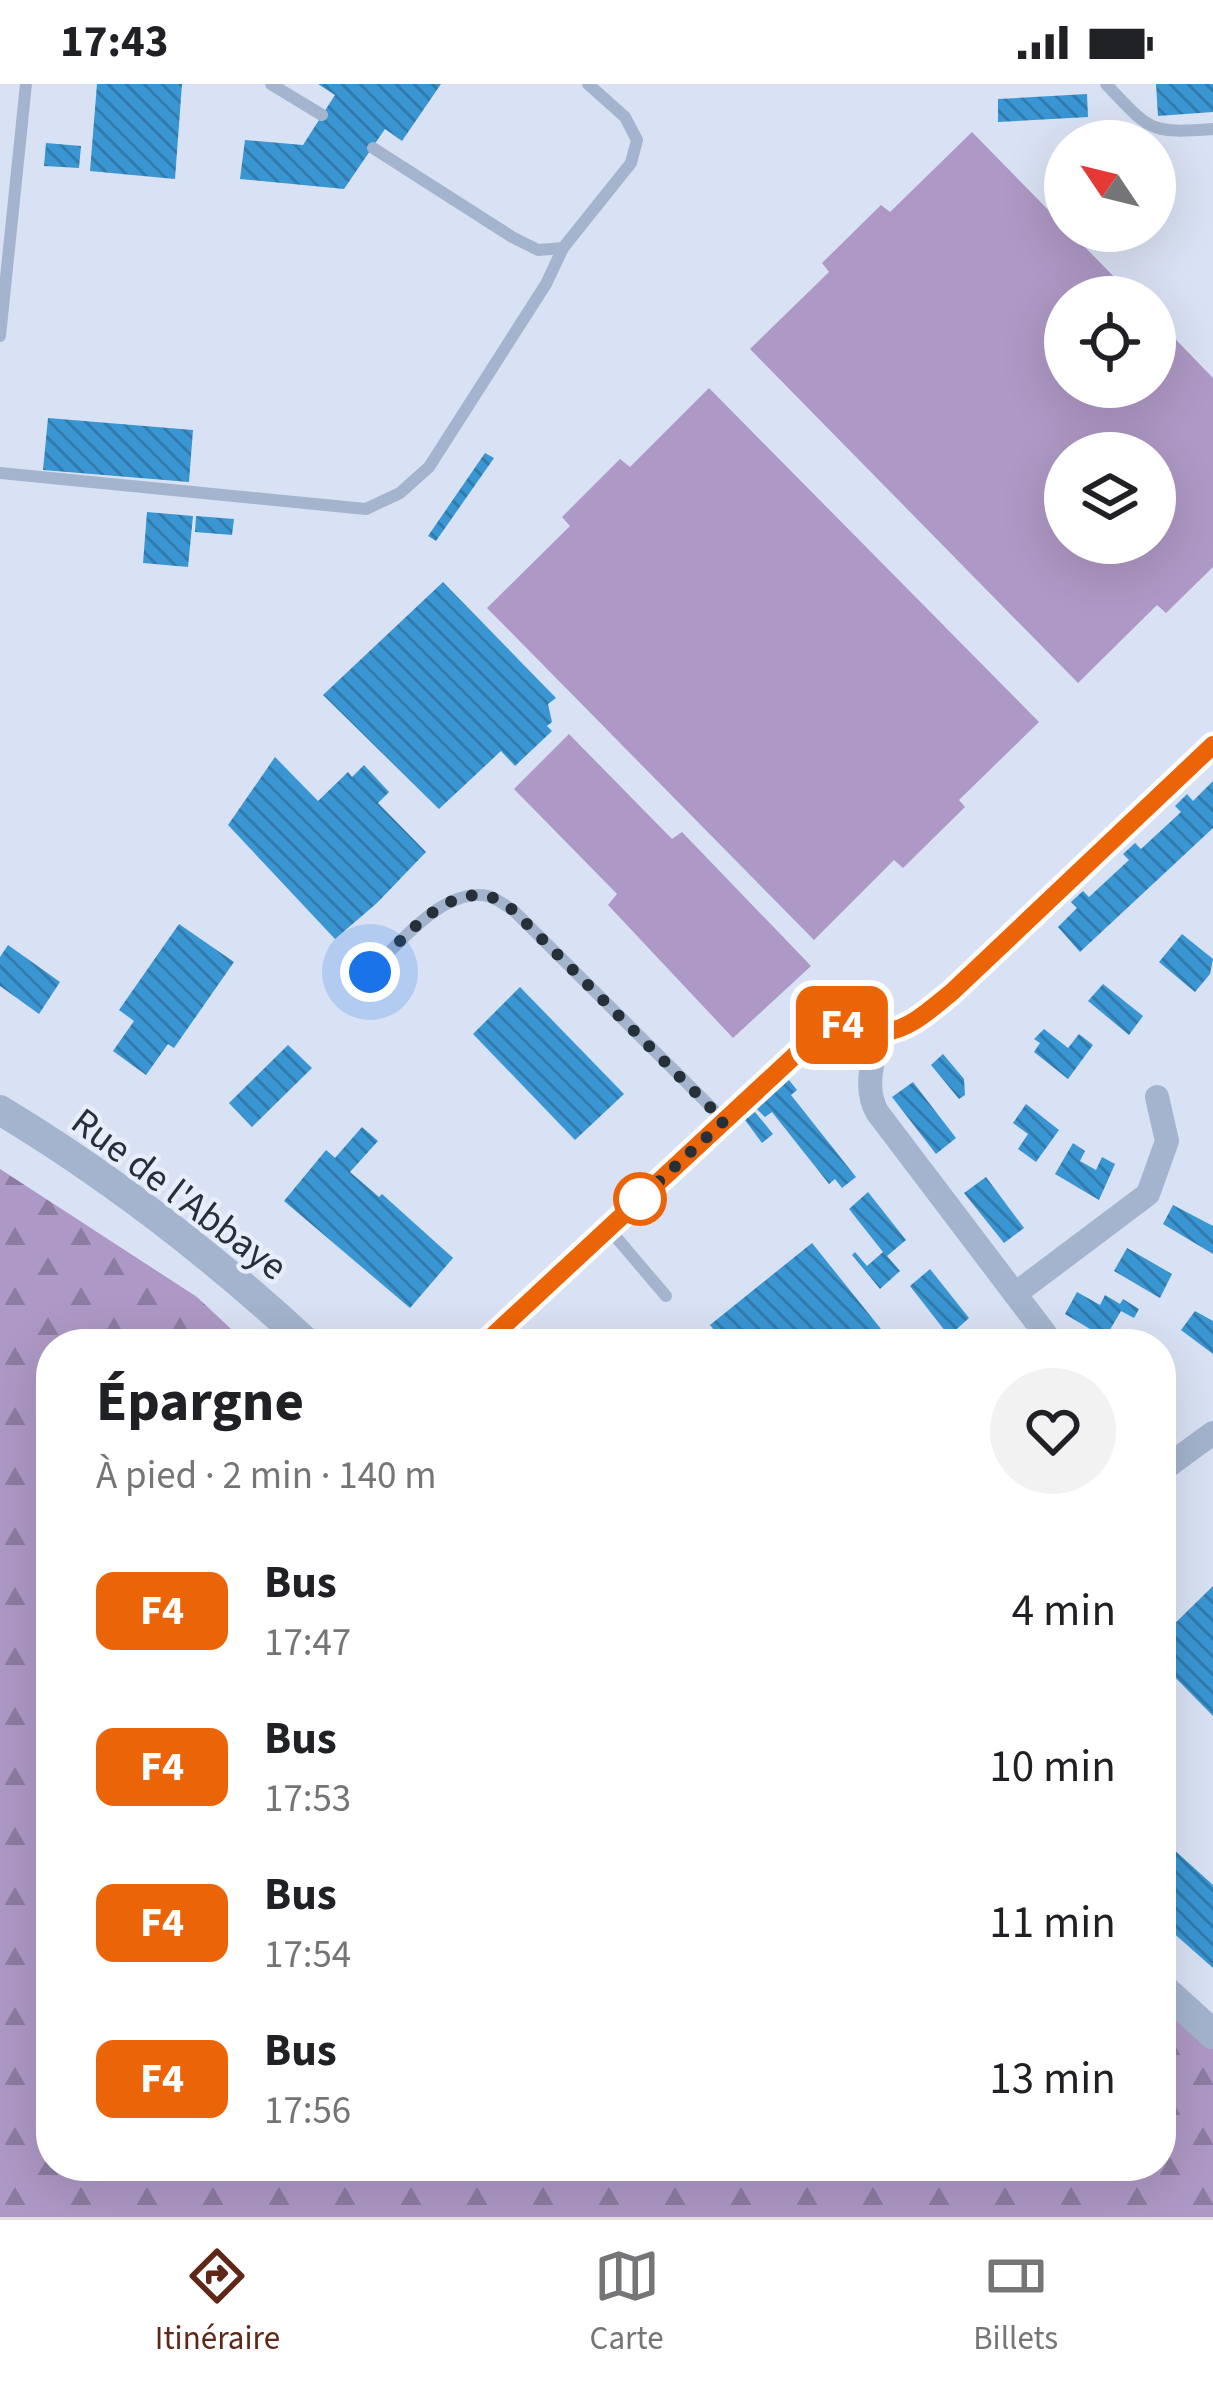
<!DOCTYPE html>
<html lang="fr">
<meta charset="utf-8">
<style>
body{margin:0;font-family:"Source Sans 3",sans-serif;background:#f2f2f2;color:#202124;height:100vh;display:flex;flex-direction:column;font-size:45px;white-space:nowrap}
*{box-sizing:border-box;margin:0}
p{font-size:39px;color:#757577}
.icon{flex:none;width:66px;height:66px;fill:none;stroke:currentColor;stroke-width:2;stroke-linecap:round;stroke-linejoin:round}
.map{position:relative;flex:1;overflow:hidden}
.drawer{position:absolute;left:36px;top:1245px;width:1140px;height:852px;display:flex;flex-direction:column;background:#fff;border-radius:48px;box-shadow:0 12px 48px #0002}
.drawer>*{flex:none}
.badge{padding:0 24px;border-radius:18px;font-size:42px;line-height:78px}
.needle{width:78px;rotate:305deg}
.fabs{position:absolute;left:1044px;top:36px;display:grid;gap:24px}
.fabs a{display:grid;place-items:center;width:132px;height:132px;border-radius:50%;background:#fff;box-shadow:0 12px 48px #0002;font-size:60px}
.you{position:absolute;width:60px;height:60px;margin:-30px;border:9px solid #fff;border-radius:50%;background:#1a73e8;box-shadow:0 0 0 18px #1a73e833}
.map>.badge{position:absolute;translate:-50% -50%;box-shadow:0 0 0 6px #fff}
.round{display:grid;place-items:center;flex:none;width:126px;height:126px;border-radius:63px;background:#f2f2f2}
.summary{display:flex;align-items:center;justify-content:space-between;height:204px;padding:0 60px}
h1{font-size:57px;font-weight:700;line-height:90px}
ul{padding:0;list-style:none}
li{display:flex;align-items:center;gap:36px;height:156px;padding:0 60px}
li div{flex:1}
li b{display:block;font-size:45px}
li em{font-style:normal}
li .badge{min-width:132px;font-weight:700;text-align:center}
.status{display:flex;justify-content:space-between;align-items:center;height:84px;padding:0 60px;background:#fff;direction:ltr}
.status svg{height:33px;fill:currentColor}
.dock{display:flex;justify-content:space-around;align-items:center;height:168px;border-top:3px solid #e0e0e0;background:#fff;font-size:33px;color:#757577}
.dock a{display:grid;justify-items:center;gap:6px}
.dock .on{color:#5e2717}
.map>svg:first-child{display:block}
.forest{fill:url(#forest-firs)}
.pitch{fill:#ae98c5;fill-rule:evenodd}
.building{fill:url(#building-back-hatch)}
.lines{fill:none;stroke-linecap:round;stroke-linejoin:round}
.service{stroke:#a4b4ce;stroke-width:12}
.minor{stroke:#a4b4ce;stroke-width:24}
.tertiary{stroke:#a4b4ce;stroke-width:30}
.line-casing{stroke:#fff;stroke-width:27}
.line{stroke:#ec6408;stroke-width:18}
.walk{stroke:#263038;stroke-width:12;stroke-dasharray:0 21.6}
.stop-dot{fill:#fff;stroke:#ec6408;stroke-width:6}
.labels{text-anchor:middle;stroke-width:9;stroke-linejoin:round;paint-order:stroke}
.street-label{font-size:39px;fill:#263038;stroke:#e6edfb}
</style>
<div class="status"><b>17:43</b><svg viewBox="0 0 49 12"><path d="M0 12V9h3v3zM5 12V6h3v6zM10 12V3h3v9zM15 12V0h3v12zM26 1h20v11H26zM47 4h2v5h-2z"/></svg></div>
<div class="map">
<svg width="1213" height="2133" viewBox="0 0 1213 2133">
<defs>
<pattern id="forest-firs" width="22" height="20" patternUnits="userSpaceOnUse" patternTransform="scale(3)"><rect width="22" height="20" fill="#ae98c5"/><path d="M5 1l3.5 6h-7zM16 11l3.5 6h-7z" fill="#8d7ca1"/></pattern>
<pattern id="building-back-hatch" width="6" height="6" patternUnits="userSpaceOnUse" patternTransform="scale(3)"><rect width="6" height="6" fill="#3996d3"/><path d="M-1 5l2 2M0 0l6 6M5-1l2 2" fill="none" stroke="#307bac"/></pattern>
</defs>
<rect width="100%" height="100%" fill="#d9e2f4"/>
<polygon class="forest" points="0,1085 197,1213 247,1260 51,1260 51,2082 1161,2082 1161,1911 1213,1948 1213,2133 0,2133"/>
<g class="pitch">
<path d="M972,48l93,95v4h4l65,66h-69v90h90v-69l58,60v189l-47,46 -9,-8 -79,78 -328,-334 79,-77 -7,-9 59,-58 9,7zM1065,369h90v90h-90z"/>
<polygon points="709,304 1039,638 959,716 965,723 903,784 894,776 814,856 487,524 570,442 562,433 620,375 630,383"/>
<polygon points="569,650 672,755 682,748 811,882 733,954 608,821 617,810 514,705"/>
</g>
<g class="building">
<polygon points="97,0 182,0 175,95 90,87"/>
<polygon points="318,0 441,0 402,57 385,45 344,105 240,95 245,56 303,61 335,11"/>
<polygon points="1156,0 1213,0 1213,28 1158,32"/>
<polygon points="1087,10 1088,33 998,38 998,15"/>
<polygon points="46,59 81,62 79,84 44,82"/>
<polygon points="48,334 193,346 189,398 43,386"/>
<polygon points="485,369 494,374 436,457 428,452"/>
<polygon points="147,428 193,432 188,483 143,479"/>
<polygon points="196,432 234,435 232,451 195,448"/>
<polygon points="443,498 556,614 548,620 552,638 547,642 552,647 515,682 501,667 439,725 323,611"/>
<polygon points="275,673 318,717 348,688 352,693 364,681 389,708 378,719 426,768 377,819 335,855 228,741"/>
<polygon points="1213,697 1213,744 1080,868 1058,843 1077,824 1071,818 1083,807 1089,813 1129,776 1123,770 1135,759 1141,765 1181,728 1175,722 1187,710 1193,717"/>
<polygon points="179,840 234,878 174,964 168,960 146,991 113,967 134,937 119,926"/>
<polygon points="1182,850 1213,875 1210,890 1195,908 1159,878"/>
<polygon points="8,861 60,898 39,930 0,902 0,873"/>
<polygon points="1103,900 1143,932 1129,951 1088,917"/>
<polygon points="520,903 624,1010 575,1056 473,950"/>
<polygon points="1044,945 1068,964 1079,950 1093,961 1068,995 1034,968 1040,959 1034,955"/>
<polygon points="288,961 312,984 252,1043 229,1019"/>
<polygon points="943,970 964,995 965,1011 959,1015 931,981"/>
<polygon points="789,996 797,1006 791,1011 856,1093 842,1104 835,1095 829,1100 772,1028 765,1033 757,1025"/>
<polygon points="913,998 956,1054 936,1070 892,1013"/>
<polygon points="1026,1020 1059,1046 1036,1078 1018,1065 1028,1050 1013,1039"/>
<polygon points="755,1028 773,1050 762,1059 745,1036"/>
<polygon points="362,1043 378,1057 350,1088 379,1113 382,1110 453,1174 410,1224 284,1117 326,1066 335,1074"/>
<polygon points="1073,1059 1085,1067 1080,1077 1096,1086 1102,1073 1115,1080 1099,1116 1055,1090"/>
<polygon points="986,1093 1024,1144 1004,1159 964,1109"/>
<polygon points="868,1108 906,1156 887,1172 900,1187 880,1205 852,1171 855,1168 867,1182 883,1168 849,1125"/>
<polygon points="1173,1121 1213,1142 1213,1170 1163,1140"/>
<polygon points="812,1159 893,1260 725,1260 710,1241"/>
<polygon points="1127,1164 1172,1190 1160,1214 1114,1187"/>
<polygon points="930,1185 969,1234 949,1252 910,1202"/>
<polygon points="1077,1208 1100,1221 1105,1211 1120,1220 1123,1215 1139,1225 1134,1234 1121,1227 1105,1254 1065,1230"/>
<polygon points="1195,1227 1213,1237 1213,1270 1181,1246"/>
<polygon points="1213,1502 1213,1632 1161,1579 1161,1553"/>
<polygon points="1161,1754 1213,1801 1213,1884 1161,1838"/>
</g>
<g class="lines">
<g class="service">
<polyline points="271,0 322,31"/>
<path d="M1106,0c44,46 42,50 107,45"/>
<polyline points="373,64 512,153 538,166 563,164 631,79 637,56 625,33 588,0"/>
<polyline points="0,252 26,0"/>
<polyline points="0,389 366,425 400,409 429,383 546,200 563,164"/>
<path d="M369,888c30,-27 73,-85 119,-76 8,2 18,10 25,14l211,210"/>
<polyline points="609,1145 666,1212"/>
</g>
<g class="minor">
<path d="M879,948c-5,27 -16,54 -2,80l176,232"/>
<polyline points="1015,1210 1148,1110 1167,1057 1157,1013"/>
<path d="M484,1260l333,-310c31,-14 39,0 67,-2 26,-2 49,-25 68,-39l261,-249"/>
<polyline points="1161,1387 1213,1349"/>
</g>
<g class="tertiary">
<path d="M0,1026c111,67 213,146 308,234"/>
<polyline points="1161,1903 1213,1950"/>
</g>
</g>
<g class="lines">
<defs>
<path id="line" d="M484,1260l334,-310c29,-14 38,1 66,-2 26,-2 49,-25 68,-40l261,-247"/>
</defs>
<use href="#line" class="line-casing"/>
<use href="#line" class="line"/>
<path class="walk" d="M370,888c29,-28 72,-85 118,-76 8,2 18,10 25,14l211,211 -84,78"/>
</g>
<circle class="stop-dot" cx="640" cy="1115" r="24"/>
<g class="labels">
<g class="street-label">
<text transform="translate(180 1109) rotate(37)" y="14">Rue de l'Abbaye</text>
</g>
</g>
</svg>
<div class="fabs">
<a><svg class="needle" viewBox="-14 -14 28 28"><path d="M0-13l5 13h-10z" fill="#e53935"/><path d="M0 13l5-13h-10z" fill="#757577"/></svg></a>
<a><svg class="icon" aria-label="locate" viewBox="0 0 24 24"><circle cx="12" cy="12" r="6"/><path d="M12 2v4M12 18v4M2 12h4M18 12h4"/></svg></a>
<a><svg class="icon" aria-label="layers" viewBox="0 0 24 24"><path d="M12 4l9 5-9 5-9-5zM3 14l9 5 9-5"/></svg></a>
</div>
<div class="you" style="left:370px;top:888px"></div>
<b class="badge" style="left:842px;top:941px;background:#ec6408;color:#fff">F4</b>
<section class="drawer">
<div class="summary"><div><h1>Épargne</h1><p>À pied · 2 min · 140 m</p></div><a class="round"><svg class="icon" aria-label="heart" viewBox="0 0 24 24"><path d="M12 20l-8-8c-3-5 5-10 8-4 3-6 11-1 8 4z"/></svg></a></div>
<ul>
<li><span class="badge" style="background:#ec6408;color:#fff">F4</span><div><b>Bus</b><p>17:47</p></div><em>4 min</em></li>
<li><span class="badge" style="background:#ec6408;color:#fff">F4</span><div><b>Bus</b><p>17:53</p></div><em>10 min</em></li>
<li><span class="badge" style="background:#ec6408;color:#fff">F4</span><div><b>Bus</b><p>17:54</p></div><em>11 min</em></li>
<li><span class="badge" style="background:#ec6408;color:#fff">F4</span><div><b>Bus</b><p>17:56</p></div><em>13 min</em></li>
</ul>
</section>
</div>
<nav class="dock">
<a class="on"><svg class="icon" aria-label="directions" viewBox="0 0 24 24"><path d="M12 3l9 9-9 9-9-9zM9 14v-3h6M13 9l2 2-2 2"/></svg>Itinéraire</a>
<a><svg class="icon" aria-label="map" viewBox="0 0 24 24"><path d="M3 6l6-2 6 2 6-2v14l-6 2-6-2-6 2zM9 4v14M15 6v14"/></svg>Carte</a>
<a><svg class="icon" aria-label="tickets" viewBox="0 0 24 24"><path d="M3 7h18v10H3zM15 7v10"/></svg>Billets</a>
</nav>
